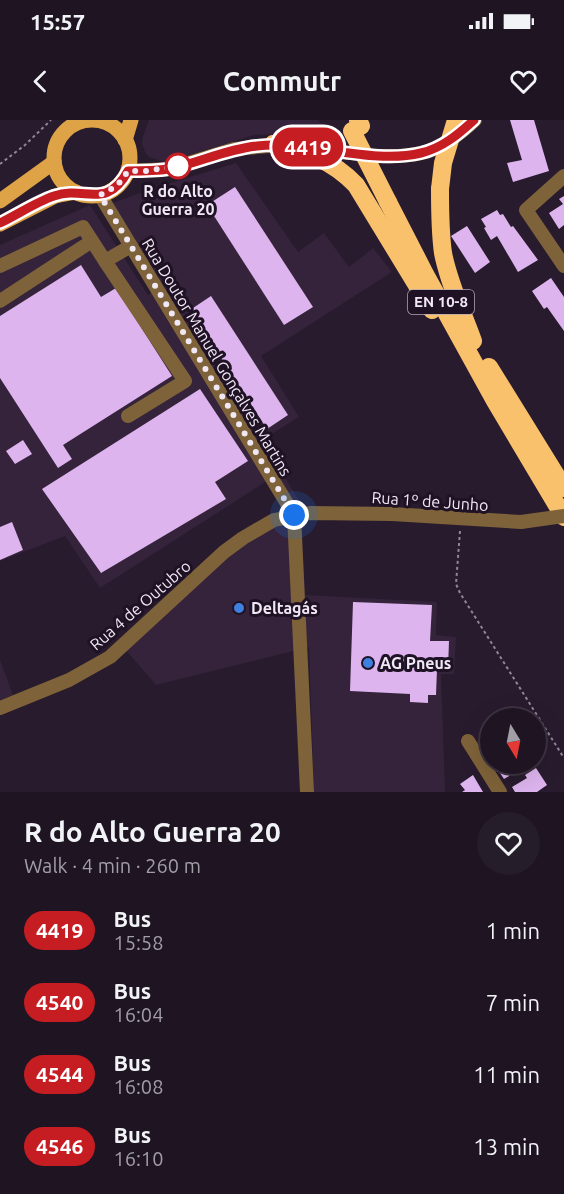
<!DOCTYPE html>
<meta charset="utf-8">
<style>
body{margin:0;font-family:Ubuntu,sans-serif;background:#261d2a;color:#f1f3f6;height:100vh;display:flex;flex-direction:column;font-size:22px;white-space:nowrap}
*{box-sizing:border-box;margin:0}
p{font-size:20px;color:#a19ea5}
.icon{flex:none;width:33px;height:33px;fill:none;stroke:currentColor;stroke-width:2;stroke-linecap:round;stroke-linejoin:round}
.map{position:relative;height:672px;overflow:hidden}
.panel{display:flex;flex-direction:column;background:#1e1422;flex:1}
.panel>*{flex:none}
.badge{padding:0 12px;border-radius:20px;font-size:21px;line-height:39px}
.needle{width:39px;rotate:170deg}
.fabs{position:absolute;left:480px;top:588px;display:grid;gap:12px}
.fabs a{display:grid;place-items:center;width:66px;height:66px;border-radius:50%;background:#1e1422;box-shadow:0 6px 24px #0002,0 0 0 2px #3c3340;font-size:30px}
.you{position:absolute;width:30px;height:30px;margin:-15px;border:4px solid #fff;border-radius:50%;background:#1a73e8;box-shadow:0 0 0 9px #1a73e833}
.map>.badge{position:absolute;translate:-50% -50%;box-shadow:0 0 0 3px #fff}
.round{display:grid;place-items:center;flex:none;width:63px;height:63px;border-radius:32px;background:#261d2a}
.summary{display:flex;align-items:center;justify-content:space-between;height:102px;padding:0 24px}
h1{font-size:28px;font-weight:700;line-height:45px}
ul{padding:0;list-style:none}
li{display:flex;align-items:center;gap:18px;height:72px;padding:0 24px}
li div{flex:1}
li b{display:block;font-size:22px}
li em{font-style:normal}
li .badge{min-width:66px;font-weight:700;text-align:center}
.status{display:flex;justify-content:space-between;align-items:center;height:42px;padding:0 30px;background:#1e1422;direction:ltr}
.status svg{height:16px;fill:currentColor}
header{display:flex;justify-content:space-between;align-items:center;height:78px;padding:0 24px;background:#1e1422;font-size:27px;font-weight:700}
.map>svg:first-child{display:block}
.built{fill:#34233b}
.building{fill:#ddb4ee}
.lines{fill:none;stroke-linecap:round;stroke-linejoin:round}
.path{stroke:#918696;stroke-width:2;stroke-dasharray:3 3;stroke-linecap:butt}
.minor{stroke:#7e6239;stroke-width:14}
.major{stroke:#dea346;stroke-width:15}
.highway{stroke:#f9c16c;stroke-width:18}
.minor-bridge{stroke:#7e6239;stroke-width:14}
.highway-bridge{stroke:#f9c16c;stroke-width:18}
.line-casing{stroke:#fff;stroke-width:14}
.line{stroke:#c61d23;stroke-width:9}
.walk{stroke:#f1e8f5;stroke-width:6;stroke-dasharray:0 10.8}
.stop-dot{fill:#fff;stroke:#c61d23;stroke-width:3}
.shop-dot{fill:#3f7fe0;stroke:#1e1224;stroke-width:2}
.labels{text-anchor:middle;stroke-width:6;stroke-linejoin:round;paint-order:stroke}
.shield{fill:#1e1224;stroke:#b2a8b6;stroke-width:1.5}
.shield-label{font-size:15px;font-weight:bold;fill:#f1e8f5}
.stop-label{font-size:16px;font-weight:bold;fill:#f1e8f5;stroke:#1e1224}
.street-label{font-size:16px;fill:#f1e8f5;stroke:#1e1224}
.poi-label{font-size:16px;font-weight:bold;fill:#f1e8f5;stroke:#1e1224;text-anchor:start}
</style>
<div class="status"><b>15:57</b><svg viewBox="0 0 49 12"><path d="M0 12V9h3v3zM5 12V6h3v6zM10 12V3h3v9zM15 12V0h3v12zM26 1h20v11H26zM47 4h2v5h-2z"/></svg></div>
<header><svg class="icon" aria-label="back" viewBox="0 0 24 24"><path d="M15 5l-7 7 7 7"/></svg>Commutr<svg class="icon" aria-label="heart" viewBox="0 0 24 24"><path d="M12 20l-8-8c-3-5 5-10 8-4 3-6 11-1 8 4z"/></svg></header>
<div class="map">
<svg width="564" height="672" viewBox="0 0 564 672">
<rect width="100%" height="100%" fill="#281b2e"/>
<g class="built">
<polygon points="149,0 318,0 338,23 291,14 254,15 165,42 149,37 145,32 142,24 143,16"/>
<polygon points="236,43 298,132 324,113 349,147 373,128 392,152 261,236 299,297 262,320 300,382 305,475 437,482 436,515 456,517 454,554 441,554 445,672 314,672 309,527 156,565 124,528 278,392 281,384 267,361 100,468 65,416 0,441 0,125 90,85 148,175 160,166 113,83 154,68"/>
<polygon points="0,540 13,575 0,580"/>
</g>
<g class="building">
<polygon points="510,0 534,0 549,51 513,62 507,43 522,40"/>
<polygon points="235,67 313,187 284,205 207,85"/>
<polygon points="564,76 564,105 559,109 549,93 563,84 559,79"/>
<polygon points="497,90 500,95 503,94 511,107 513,106 538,140 518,152 497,116 491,120 484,108 486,107 481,99"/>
<polygon points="467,106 490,142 475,153 451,116"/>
<polygon points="81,145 101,177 116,168 172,256 63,325 72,339 58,348 0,258 0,196"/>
<polygon points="551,158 564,177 564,211 547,187 544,189 532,171"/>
<polygon points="211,176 288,295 267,309 190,190"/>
<polygon points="200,269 248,341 215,362 226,379 101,453 42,369"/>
<polygon points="23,320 32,334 15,344 6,331"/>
<polygon points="12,402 23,430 0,440 0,407"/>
<polygon points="353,482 432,485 430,521 449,521 448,549 437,549 436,575 428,575 428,583 410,582 410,574 350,571"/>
<polygon points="490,615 490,638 480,621"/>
<polygon points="494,644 529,644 504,659"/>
<polygon points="536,648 547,665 537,672 515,672 512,667 527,658 525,655"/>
<polygon points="473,655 483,672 462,672 465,670 460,664"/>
</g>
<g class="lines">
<g class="path">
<polyline points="0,44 25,25 51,0"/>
<polyline points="460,411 456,464 460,473 564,638"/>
</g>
<g class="minor">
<path d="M303,27c41,4 96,18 134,1 14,-7 26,-17 38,-28"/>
<polyline points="128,51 169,49 234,29 281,25"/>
<polyline points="564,56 526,90 564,146"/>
<polyline points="100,75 294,395 307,672"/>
<polyline points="0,146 83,107 105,141"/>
<polyline points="0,181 92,121"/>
<polyline points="128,296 185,261 105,141 131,126"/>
<polyline points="0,588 69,560 110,537 224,432 243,418 274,400 310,393 392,394 521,402"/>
<polyline points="468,621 500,672"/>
</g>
<g class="major">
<circle cx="92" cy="38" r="38"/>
<polyline points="125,20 131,0"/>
<polyline points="0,81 54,42"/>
<polyline points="0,104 55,76 76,72"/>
</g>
<g class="highway">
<polyline points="358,0 361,6"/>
<path d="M273,24c33,7 59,16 83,41l76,125"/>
<path d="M440,69c0,21 0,43 3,64 6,31 20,60 30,88"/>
<polyline points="388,82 425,154 495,281 564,397"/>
<polyline points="489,247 564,368"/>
</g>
<polyline class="minor-bridge" points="521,402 564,396"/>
<g class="highway-bridge">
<polyline points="352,11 388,82"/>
<polyline points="440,69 443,43 456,0"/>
</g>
</g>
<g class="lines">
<defs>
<path id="line" d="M0,103c17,-8 36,-21 54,-27 31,-11 52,15 74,-25 13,0 27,0 41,-2 30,-6 57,-20 88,-23 52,-6 114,19 164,7 21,-5 38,-19 53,-33"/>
</defs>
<use href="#line" class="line-casing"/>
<use href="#line" class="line"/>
<polyline class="walk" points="178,46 146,51 128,51 117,66 100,75 294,395"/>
</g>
<circle class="stop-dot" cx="178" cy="46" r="12"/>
<g class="shop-dot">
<circle cx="239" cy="488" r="6"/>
<circle cx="368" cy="543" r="6"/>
</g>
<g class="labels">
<rect class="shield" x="408" y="170" width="66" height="24" rx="4.5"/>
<g class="shield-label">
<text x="441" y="187">EN 10-8</text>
</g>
<g class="stop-label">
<text x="178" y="77">R do Alto<tspan x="178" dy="18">Guerra 20</tspan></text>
</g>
<g class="street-label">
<text transform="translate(217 237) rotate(59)" y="6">Rua Doutor Manuel Gonçalves Martins</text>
<text transform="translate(430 381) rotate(4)" y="6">Rua 1º de Junho</text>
<text transform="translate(140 485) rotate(-41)" y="6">Rua 4 de Outubro</text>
</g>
<g class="poi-label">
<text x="251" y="494">Deltagás</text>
<text x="380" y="549">AG Pneus</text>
</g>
</g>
</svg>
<div class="fabs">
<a><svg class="needle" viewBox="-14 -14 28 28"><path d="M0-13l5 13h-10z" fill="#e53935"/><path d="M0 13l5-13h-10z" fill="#a19ea5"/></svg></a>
</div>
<div class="you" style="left:294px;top:395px"></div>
<b class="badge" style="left:308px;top:27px;background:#c61d23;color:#fff">4419</b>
</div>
<section class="panel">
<div class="summary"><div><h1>R do Alto Guerra 20</h1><p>Walk · 4 min · 260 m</p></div><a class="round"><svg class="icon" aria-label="heart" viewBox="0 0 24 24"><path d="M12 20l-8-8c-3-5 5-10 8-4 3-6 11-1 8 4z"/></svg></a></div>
<ul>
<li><span class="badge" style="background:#c61d23;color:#fff">4419</span><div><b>Bus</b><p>15:58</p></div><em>1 min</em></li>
<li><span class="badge" style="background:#c61d23;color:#fff">4540</span><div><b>Bus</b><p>16:04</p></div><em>7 min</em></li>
<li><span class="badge" style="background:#c61d23;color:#fff">4544</span><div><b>Bus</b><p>16:08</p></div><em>11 min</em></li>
<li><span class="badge" style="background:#c61d23;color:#fff">4546</span><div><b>Bus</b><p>16:10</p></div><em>13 min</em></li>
</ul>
</section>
